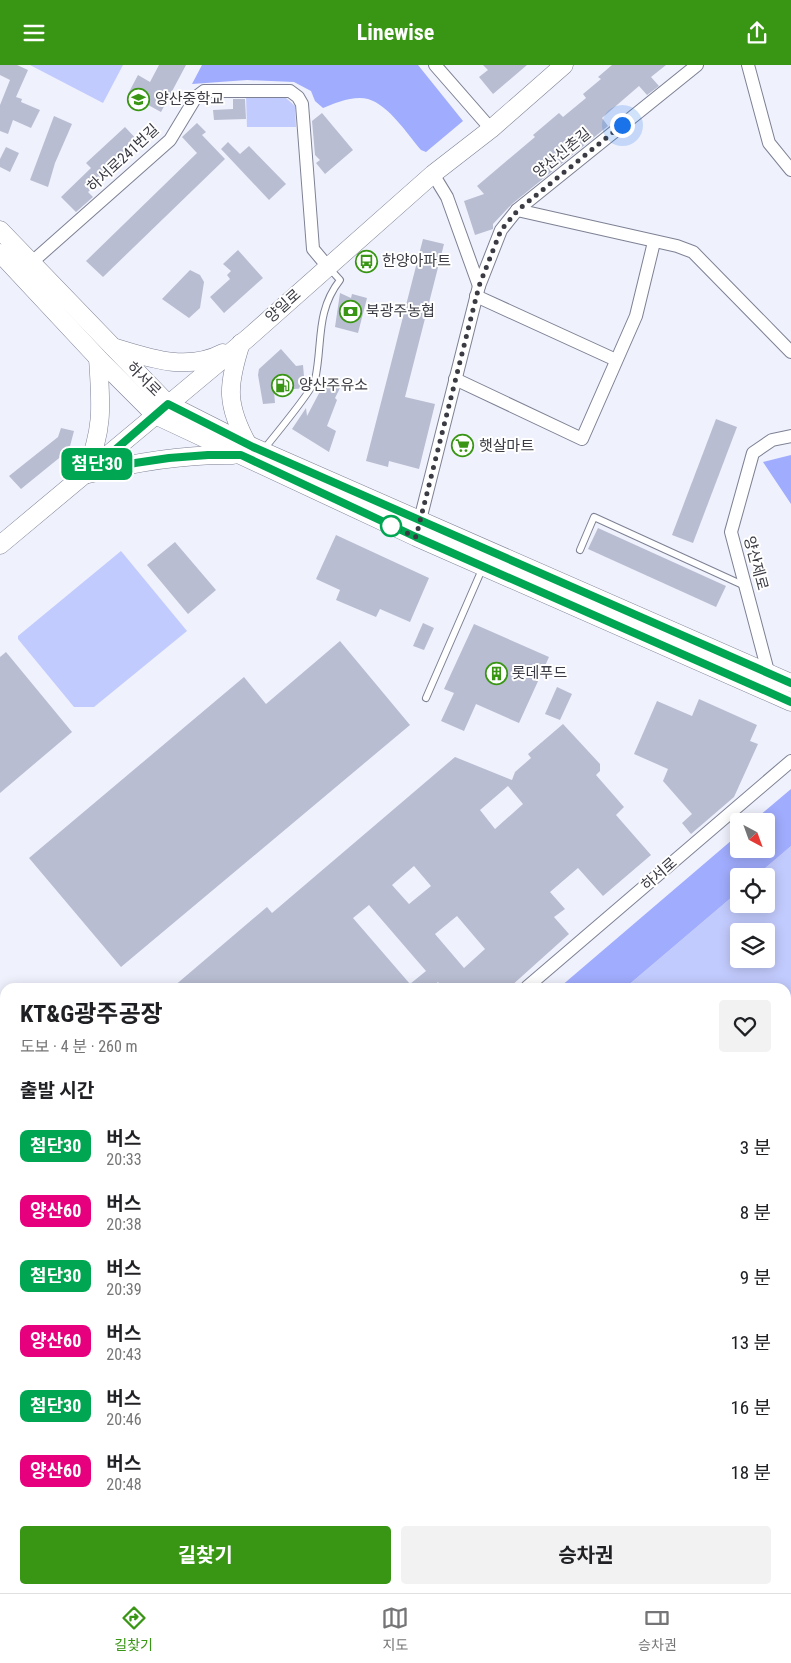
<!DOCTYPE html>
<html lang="ko">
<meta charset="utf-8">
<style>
body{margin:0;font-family:"Roboto Condensed","Noto Sans KR",sans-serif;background:#f2f2f2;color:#202124;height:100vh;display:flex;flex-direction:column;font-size:19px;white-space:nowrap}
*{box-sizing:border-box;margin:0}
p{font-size:16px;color:#757577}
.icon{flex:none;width:28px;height:28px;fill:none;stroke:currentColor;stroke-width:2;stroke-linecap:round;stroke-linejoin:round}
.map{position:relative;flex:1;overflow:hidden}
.details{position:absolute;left:0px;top:918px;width:791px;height:611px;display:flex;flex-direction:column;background:#fff;border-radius:15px 15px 0 0;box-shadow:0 2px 12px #0003}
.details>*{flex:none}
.badge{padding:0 10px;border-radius:8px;font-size:18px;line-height:32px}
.needle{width:32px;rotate:139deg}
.buttons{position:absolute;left:730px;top:748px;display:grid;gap:10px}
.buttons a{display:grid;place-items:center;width:45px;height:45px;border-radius:5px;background:#fff;box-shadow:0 2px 12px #0003;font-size:25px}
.you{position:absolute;width:25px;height:25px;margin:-12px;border:4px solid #fff;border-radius:50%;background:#1a73e8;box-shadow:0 0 0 8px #1a73e833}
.map>.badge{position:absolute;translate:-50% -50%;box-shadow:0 0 0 2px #fff}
h2{padding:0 20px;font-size:19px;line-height:45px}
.round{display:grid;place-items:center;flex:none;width:52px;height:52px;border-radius:5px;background:#f2f2f2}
.head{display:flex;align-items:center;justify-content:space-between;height:85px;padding:0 20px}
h1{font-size:24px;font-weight:700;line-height:38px}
.cta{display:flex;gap:10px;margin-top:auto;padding:10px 20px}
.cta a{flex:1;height:58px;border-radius:5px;background:#399614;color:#fff;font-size:20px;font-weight:700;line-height:58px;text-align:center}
.cta a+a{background:#f2f2f2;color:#202124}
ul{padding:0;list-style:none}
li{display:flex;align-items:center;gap:15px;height:65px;padding:0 20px}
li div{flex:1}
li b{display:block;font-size:19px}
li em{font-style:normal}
li .badge{min-width:55px;font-weight:700;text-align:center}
header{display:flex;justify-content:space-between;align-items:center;height:65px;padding:0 20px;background:#399614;color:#fff;font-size:22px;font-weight:700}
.tab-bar{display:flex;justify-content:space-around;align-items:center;height:70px;border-top:1px solid #e0e0e0;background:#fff;font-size:14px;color:#757577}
.tab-bar a{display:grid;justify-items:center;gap:2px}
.tab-bar .active{color:#399614}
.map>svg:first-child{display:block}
.green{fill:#c2cbfd;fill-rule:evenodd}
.forest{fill:#a0acfd}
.building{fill:#b9bdd1;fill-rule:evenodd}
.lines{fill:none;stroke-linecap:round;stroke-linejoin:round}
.lane-casing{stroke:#7d8193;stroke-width:8}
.street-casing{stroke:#7d8193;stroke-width:14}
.secondary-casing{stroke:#7d8193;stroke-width:19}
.lane{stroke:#fff;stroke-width:6}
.street{stroke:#fff;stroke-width:12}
.secondary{stroke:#fff;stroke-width:18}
.line-casing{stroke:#fff;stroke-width:11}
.line{stroke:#00a651;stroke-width:8}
.walk{stroke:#3a3b43;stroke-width:5;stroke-dasharray:0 9}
.stop-dot{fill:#fff;stroke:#00a651;stroke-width:2.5}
.labels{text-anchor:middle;stroke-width:4;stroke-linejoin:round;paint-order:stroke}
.poi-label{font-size:15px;fill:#3a3b43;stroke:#fff;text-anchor:start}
.street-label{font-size:15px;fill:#3a3b43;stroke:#fff}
</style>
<header><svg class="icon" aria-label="menu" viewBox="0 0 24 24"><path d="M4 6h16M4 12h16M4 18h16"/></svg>Linewise<svg class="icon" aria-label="share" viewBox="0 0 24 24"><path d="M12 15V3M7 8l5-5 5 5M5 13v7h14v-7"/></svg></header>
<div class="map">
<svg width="791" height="1528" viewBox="0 0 791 1528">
<rect width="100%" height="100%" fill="#eff1fd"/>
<g class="green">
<polygon points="30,0 123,0 103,38"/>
<polygon points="246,31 286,33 295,41 296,62 247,62"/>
<polygon points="121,486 187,566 94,642 74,642 18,574 18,571"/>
<path d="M791,781v429l-5,4v-292h-160l113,-96v13h27v-28h-10zM739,866h27v28h-27z"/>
<polygon points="166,1524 509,1524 513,1528 161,1528"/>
</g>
<g class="forest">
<path d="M202,0h216l45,56 -37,31 -5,-2c-13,-15 -32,-45 -53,-51 -14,-4 -33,4 -45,9l-8,-7 -4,-10 -17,-9 -47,-2 -55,4z"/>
<polygon points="791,390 791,439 763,397"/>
<polygon points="791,724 791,781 756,811 739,811 739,826 626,922 560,922 739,769 739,784 766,784 766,756 753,756"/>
</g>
<g class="building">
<polygon points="0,0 17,0 28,5 16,32 22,34 21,37 40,45 31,63 13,55 8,69 0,66 0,40 10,15 0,10"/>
<polygon points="159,0 186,0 161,47 128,29 138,10 150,17"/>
<polygon points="483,0 527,0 493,29 479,12 488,5"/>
<polygon points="612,0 666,0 651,12 659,21 647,30 639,21 602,53 608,61 512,139 493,159 493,164 475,170 464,136 484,129 477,121 535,72 533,70 559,48 563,52 586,33 583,29 601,14 598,12"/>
<polygon points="233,34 245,34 246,54 214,55 213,45 233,44"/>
<polygon points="322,48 353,85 325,109 316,98 320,95 315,90 312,56"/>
<polygon points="54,51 72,59 55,98 48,122 30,115"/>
<polygon points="197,58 206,67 202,70 225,94 103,212 86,196 197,88 182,72"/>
<polygon points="125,62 140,78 88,127 93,132 76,147 61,132 91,103 86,98"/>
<polygon points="228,77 240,89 249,81 286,119 269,135 221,84"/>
<polygon points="6,82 19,88 10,107 0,102 0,94"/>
<polygon points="423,174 444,179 405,332 435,339 419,404 389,396 388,402 366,396"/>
<polygon points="238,185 263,213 224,248 210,232 230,214 227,210 231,206 223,199"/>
<polygon points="190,205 200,210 204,217 200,243 189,253 162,234"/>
<polygon points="340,228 351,233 352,229 367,233 358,268 335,262"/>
<polygon points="281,284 296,301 303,300 305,323 274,326 275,338 263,339 258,310 259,304"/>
<polygon points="326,315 340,323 335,333 337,335 327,361 336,366 329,387 292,364 306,343 307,351"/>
<polygon points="716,354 737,362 693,478 672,470"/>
<polygon points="61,363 74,366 69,385 21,424 9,411 58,372"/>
<polygon points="598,463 726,521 716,542 588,484"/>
<polygon points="336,470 429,513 410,557 380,544 376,552 336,535 340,525 316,514"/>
<polygon points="175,477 216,525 188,549 147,500"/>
<polygon points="423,558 434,563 424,585 413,581"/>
<polygon points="474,559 549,592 519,658 476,639 464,666 441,656 454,628 444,624"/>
<polygon points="340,576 410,660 121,902 29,793 244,612 266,639"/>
<polygon points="6,587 72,667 0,728 0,592"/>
<polygon points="557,622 572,629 560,655 545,649"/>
<polygon points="699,634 757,660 750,676 758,679 734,732 691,769 682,758 692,749 663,716 668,704 634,689 657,636 692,651"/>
<path d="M563,659l37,40v7l-4,4 28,32 -8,8 35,40 -48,41 -25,-28 -28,24 15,17 -11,8 15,17 -59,53h-68l-4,-5 -6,5h-259l94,-80 5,6 183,-156 57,23 3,-8 16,-14 -3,-4zM508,721l15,18 -28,25 -15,-19zM414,801l17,20 -22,18 -17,-19zM369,840l57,66 -16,13 -57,-66zM457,851l28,33 -21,19 -29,-34z"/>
</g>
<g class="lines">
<defs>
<g id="lane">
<path d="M264,384c9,-11 49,-60 51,-69 8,-36 0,-68 25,-100l-11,-12"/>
<polyline points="580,485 594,452 745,521"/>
<polyline points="426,633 483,502"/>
<polyline points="0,1093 5,1099"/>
</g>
<g id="street">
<polyline points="435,0 491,64"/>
<polyline points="748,0 769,78 791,105"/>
<polyline points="433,109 447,132 479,221"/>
<polyline points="517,145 677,181 693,187 791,287"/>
<polyline points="31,198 170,75 196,32 204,26 290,26 298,32 302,39 313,184 328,202"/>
<polyline points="476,231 616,295"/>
<polyline points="455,314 582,374 636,251 654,177"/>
<polyline points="418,463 479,221 501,165 517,145 697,0"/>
<polyline points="770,614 731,467 753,388 772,375 791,371"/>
<polyline points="527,922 791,696"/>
<polyline points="0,1376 5,1372"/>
<polyline points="0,1399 5,1405"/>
<polyline points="106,1524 110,1528"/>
</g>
<g id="secondary">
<polyline points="0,165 168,339 253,382 791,618"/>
<polyline points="0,188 98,293 155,350 416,472 791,637"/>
<path d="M241,278c-14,43 -15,62 7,102"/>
<path d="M113,282c36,11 74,25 110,6"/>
<path d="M86,407c18,-45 15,-67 12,-114"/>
<path d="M88,409c48,-12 96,-20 145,-19"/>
<polyline points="0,480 248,273 433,109 491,64 564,0"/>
</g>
</defs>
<use href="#lane" class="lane-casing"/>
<use href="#street" class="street-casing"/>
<use href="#secondary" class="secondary-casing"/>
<use href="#lane" class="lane"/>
<use href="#street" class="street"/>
<use href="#secondary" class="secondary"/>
</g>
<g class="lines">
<defs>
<polyline id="line" points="791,618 253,382 168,339 86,410 135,398 169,393 208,390 241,390 416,472 791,637"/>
</defs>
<use href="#line" class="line-casing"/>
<use href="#line" class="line"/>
<polyline class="walk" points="391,461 416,472 479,221 501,165 518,145 622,60"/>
</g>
<defs>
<symbol id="school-ring" viewBox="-11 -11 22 22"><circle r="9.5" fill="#fff" stroke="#399614" stroke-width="1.5"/><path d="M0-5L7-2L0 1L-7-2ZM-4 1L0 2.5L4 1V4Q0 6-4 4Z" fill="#399614"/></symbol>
<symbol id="bus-ring" viewBox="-11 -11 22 22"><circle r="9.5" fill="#fff" stroke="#399614" stroke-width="1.5"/><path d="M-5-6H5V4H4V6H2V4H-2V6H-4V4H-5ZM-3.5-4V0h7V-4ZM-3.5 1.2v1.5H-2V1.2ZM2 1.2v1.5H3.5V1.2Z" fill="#399614"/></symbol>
<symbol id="bank-ring" viewBox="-11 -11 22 22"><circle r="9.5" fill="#fff" stroke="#399614" stroke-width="1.5"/><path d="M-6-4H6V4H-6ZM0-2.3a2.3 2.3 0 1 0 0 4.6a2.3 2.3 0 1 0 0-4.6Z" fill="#399614"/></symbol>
<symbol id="fuel-ring" viewBox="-11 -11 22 22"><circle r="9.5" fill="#fff" stroke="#399614" stroke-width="1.5"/><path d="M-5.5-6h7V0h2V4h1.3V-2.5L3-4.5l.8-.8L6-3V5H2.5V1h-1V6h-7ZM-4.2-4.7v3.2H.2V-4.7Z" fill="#399614"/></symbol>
<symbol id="supermarket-ring" viewBox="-11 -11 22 22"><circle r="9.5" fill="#fff" stroke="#399614" stroke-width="1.5"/><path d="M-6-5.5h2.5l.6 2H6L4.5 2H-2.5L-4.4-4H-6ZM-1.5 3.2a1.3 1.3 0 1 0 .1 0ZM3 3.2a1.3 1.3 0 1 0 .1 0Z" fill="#399614"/></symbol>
<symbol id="building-ring" viewBox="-11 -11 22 22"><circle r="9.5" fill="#fff" stroke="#399614" stroke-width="1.5"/><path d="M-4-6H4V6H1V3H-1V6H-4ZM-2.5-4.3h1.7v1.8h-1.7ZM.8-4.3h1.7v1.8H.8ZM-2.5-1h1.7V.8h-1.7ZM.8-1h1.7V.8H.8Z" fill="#399614"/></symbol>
</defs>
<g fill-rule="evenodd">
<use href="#school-ring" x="126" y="22" width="25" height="25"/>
<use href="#bus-ring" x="354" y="184" width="25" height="25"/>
<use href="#bank-ring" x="338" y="234" width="25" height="25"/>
<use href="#fuel-ring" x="270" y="308" width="25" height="25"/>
<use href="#supermarket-ring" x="450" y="368" width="25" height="25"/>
<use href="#building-ring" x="484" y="596" width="25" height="25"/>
</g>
<circle class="stop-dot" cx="391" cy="461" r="10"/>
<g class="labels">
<g class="poi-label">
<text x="155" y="39">양산중학교</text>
<text x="382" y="201">한양아파트</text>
<text x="366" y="251">북광주농협</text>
<text x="299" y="325">양산주유소</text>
<text x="479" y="386">햇살마트</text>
<text x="512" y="613">롯데푸드</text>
</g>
<g class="street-label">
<text transform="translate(562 88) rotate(-39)" y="5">양산신촌길</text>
<text transform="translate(123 93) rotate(-43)" y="5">하서로241번길</text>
<text transform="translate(283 241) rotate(-42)" y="5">양일로</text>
<text transform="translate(144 314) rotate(45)" y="5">하서로</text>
<text transform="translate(756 498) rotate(75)" y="5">양산제로</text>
<text transform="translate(659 809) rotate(-41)" y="5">하서로</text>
</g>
</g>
</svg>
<div class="buttons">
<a><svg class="needle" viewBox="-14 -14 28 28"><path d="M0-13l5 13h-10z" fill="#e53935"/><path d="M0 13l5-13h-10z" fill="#757577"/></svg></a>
<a><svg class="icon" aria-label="locate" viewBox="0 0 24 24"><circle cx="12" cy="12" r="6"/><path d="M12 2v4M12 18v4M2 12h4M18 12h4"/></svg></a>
<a><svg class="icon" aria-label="layers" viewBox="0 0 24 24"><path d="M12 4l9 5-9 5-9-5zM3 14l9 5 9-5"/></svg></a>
</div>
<div class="you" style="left:622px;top:60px"></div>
<b class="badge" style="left:97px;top:399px;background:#00a651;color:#fff">첨단30</b>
<section class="details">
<div class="head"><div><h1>KT&amp;G광주공장</h1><p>도보 · 4 분 · 260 m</p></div><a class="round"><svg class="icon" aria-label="heart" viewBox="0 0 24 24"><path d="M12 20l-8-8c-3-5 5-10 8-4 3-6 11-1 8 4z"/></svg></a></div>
<h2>출발 시간</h2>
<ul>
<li><span class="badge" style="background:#00a651;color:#fff">첨단30</span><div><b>버스</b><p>20:33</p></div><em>3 분</em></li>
<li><span class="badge" style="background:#e6007e;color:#fff">양산60</span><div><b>버스</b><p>20:38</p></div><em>8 분</em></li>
<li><span class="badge" style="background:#00a651;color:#fff">첨단30</span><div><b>버스</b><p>20:39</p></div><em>9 분</em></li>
<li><span class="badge" style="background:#e6007e;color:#fff">양산60</span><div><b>버스</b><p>20:43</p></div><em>13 분</em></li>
<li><span class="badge" style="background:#00a651;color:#fff">첨단30</span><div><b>버스</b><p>20:46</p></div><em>16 분</em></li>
<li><span class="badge" style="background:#e6007e;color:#fff">양산60</span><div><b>버스</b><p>20:48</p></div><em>18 분</em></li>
</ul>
<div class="cta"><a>길찾기</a><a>승차권</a></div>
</section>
</div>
<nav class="tab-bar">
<a class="active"><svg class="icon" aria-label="directions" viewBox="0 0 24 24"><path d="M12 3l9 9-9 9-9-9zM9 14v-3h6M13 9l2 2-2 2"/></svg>길찾기</a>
<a><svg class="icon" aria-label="map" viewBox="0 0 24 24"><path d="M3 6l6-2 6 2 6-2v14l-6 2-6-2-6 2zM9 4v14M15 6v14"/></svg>지도</a>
<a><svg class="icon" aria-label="tickets" viewBox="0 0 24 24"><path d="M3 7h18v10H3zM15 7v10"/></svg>승차권</a>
</nav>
